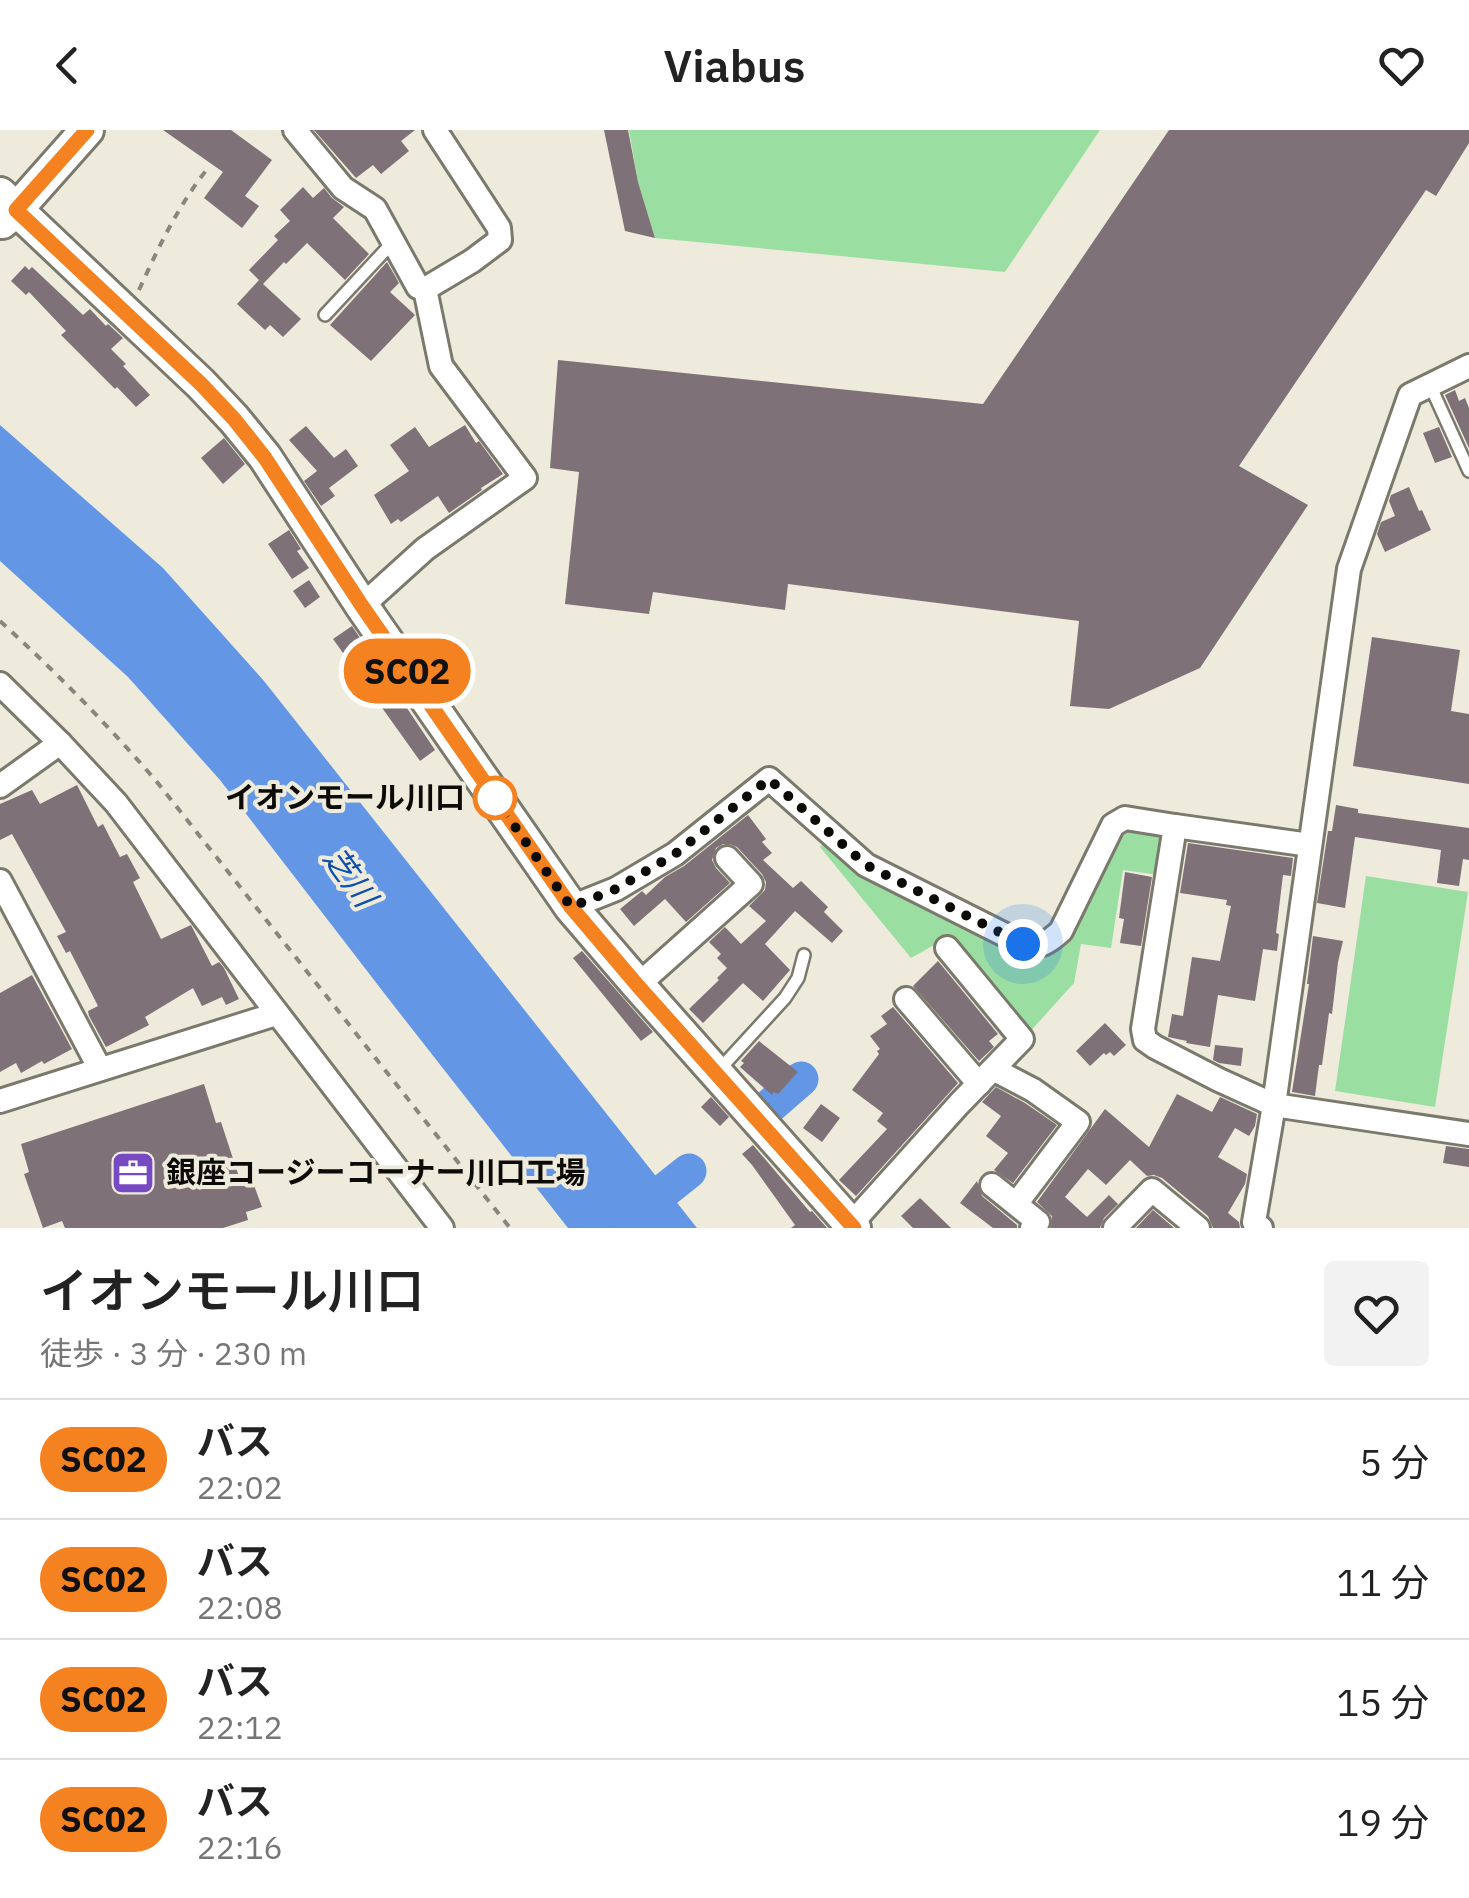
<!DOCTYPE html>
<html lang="ja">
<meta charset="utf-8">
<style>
body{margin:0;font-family:"IBM Plex Sans","Noto Sans JP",sans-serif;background:#f2f2f2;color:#222;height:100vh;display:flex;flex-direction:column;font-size:38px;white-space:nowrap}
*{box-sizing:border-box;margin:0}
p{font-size:32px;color:#767676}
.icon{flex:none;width:55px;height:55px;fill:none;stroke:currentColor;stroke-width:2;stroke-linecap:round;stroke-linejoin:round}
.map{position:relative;height:1098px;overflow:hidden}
.side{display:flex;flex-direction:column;background:#fff;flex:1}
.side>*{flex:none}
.badge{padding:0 20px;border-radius:32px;font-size:35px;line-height:65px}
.you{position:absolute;width:50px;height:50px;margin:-25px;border:8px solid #fff;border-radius:50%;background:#1a73e8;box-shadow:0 0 0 15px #1a73e833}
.map>.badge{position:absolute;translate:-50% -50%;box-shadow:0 0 0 5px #fff}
.round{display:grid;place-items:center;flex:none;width:105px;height:105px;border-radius:10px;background:#f2f2f2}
.overview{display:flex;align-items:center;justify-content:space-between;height:170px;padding:0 40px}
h1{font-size:48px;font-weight:600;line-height:75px}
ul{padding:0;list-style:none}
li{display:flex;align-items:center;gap:30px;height:120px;padding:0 40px;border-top:2px solid #e0e0e0}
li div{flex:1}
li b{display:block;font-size:38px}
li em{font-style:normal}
li .badge{min-width:110px;font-weight:700;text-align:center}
header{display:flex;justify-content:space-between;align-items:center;height:130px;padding:0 40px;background:#fff;font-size:45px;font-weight:600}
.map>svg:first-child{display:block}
.green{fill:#9bdea2}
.water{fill:#6397e5}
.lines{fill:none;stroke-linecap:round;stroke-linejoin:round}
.river{stroke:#6397e5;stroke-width:35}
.building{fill:#7e7177}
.lane-casing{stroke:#7b796c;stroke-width:16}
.street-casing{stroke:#7b796c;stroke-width:28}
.secondary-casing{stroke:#7b796c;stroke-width:38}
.path{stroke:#88867d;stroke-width:4;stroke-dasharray:8 8;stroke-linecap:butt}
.lane{stroke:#fff;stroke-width:11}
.street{stroke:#fff;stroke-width:22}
.secondary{stroke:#fff;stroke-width:32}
.line-casing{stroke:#fff;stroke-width:22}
.line{stroke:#f58220;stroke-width:15}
.walk{stroke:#0c0b07;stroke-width:10;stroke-dasharray:0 18}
.stop-dot{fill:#fff;stroke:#f58220;stroke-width:5}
.labels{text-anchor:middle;stroke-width:8;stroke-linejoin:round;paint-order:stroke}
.stop-label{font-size:30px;font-weight:bold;fill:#0c0b07;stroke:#eeebdd;text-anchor:end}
.poi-label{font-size:30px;font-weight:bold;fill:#0c0b07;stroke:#eeebdd;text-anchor:start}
.water-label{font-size:32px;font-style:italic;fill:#0d4fab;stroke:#eeebdd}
</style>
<header><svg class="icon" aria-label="back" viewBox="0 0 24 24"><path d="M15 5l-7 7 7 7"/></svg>Viabus<svg class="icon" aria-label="heart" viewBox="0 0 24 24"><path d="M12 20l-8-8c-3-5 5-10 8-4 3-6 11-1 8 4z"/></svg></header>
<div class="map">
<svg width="1469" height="1098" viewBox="0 0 1469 1098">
<rect width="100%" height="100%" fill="#eeebdd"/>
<g class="green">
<polygon points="629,0 1100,0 1005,142 655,108 638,52"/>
<polygon points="1132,698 1153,701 1163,712 1158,745 1123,740 1111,818 1081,814 1074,853 1027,905 952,805 911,828 820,717 825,712 866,745 1028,827 1061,816 1119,705"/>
<polygon points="1366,746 1468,762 1435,977 1335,961"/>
</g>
<polygon class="water" points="0,295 163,438 264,551 697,1098 568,1098 391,872 220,650 128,547 0,431"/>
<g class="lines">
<g class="river">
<polyline points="771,975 801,949"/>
<polyline points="630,1088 689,1041"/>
</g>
</g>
<g class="building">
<polygon points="163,0 231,0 272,30 245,66 259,76 242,98 204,68 223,42"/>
<polygon points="314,0 415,0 401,11 409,21 381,44 373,35 356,48"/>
<polygon points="604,0 628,0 638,52 655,108 625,101"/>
<polygon points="1169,0 1469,0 1469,13 1436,66 1426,60 1239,336 1308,375 1200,538 1109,579 1070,576 1079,491 788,454 785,480 653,462 649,484 565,474 579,342 550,338 558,230 983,274"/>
<polygon points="303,57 313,68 324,58 332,68 344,77 333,88 369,124 345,150 307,113 286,134 284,132 263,154 301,189 283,207 270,195 265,200 237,174 259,150 249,140 278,110 274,106 290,91 280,80"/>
<polygon points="387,132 399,153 390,162 415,185 371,231 330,195"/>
<polygon points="25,136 29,140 32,137 83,185 90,179 106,196 108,194 123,208 111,219 126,234 123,236 150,265 136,277 117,257 115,259 61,205 66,201 29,162 26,165 11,151"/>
<polygon points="1455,260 1459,271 1465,268 1469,278 1469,318 1445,265"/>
<polygon points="465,295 476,313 479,311 503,344 481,358 482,360 449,383 438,366 401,392 398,389 391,394 374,365 409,341 390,315 415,297 429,317"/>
<polygon points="306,296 334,328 346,319 358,336 329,358 335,366 321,376 304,351 317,341 289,310"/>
<polygon points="1439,297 1452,327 1435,333 1423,303"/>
<polygon points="224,308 245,334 223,354 201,328"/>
<polygon points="1409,357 1419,381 1422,380 1431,400 1385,422 1377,404 1381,392 1395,386 1389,371 1391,365"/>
<polygon points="289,400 301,419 297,421 309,438 292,449 268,414"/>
<polygon points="309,450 320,467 305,478 293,461"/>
<polygon points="352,496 435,620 420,631 333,509"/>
<polygon points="1372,507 1460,520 1451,581 1469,584 1469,654 1353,636"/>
<polygon points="77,655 98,697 103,694 120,727 127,724 140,748 133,752 161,809 191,795 212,836 219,832 224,838 239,869 226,875 222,867 202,876 193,858 145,887 149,895 106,917 89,886 88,881 98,876 70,821 66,823 57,806 66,802 12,704 0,710 0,674 32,660 40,674"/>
<polygon points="1336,675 1358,679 1358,683 1469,698 1469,730 1463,729 1459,756 1437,753 1441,720 1355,707 1345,778 1317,773 1328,701 1332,701"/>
<polygon points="748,685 766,709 762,712 772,723 763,730 793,758 801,751 828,777 824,782 843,801 832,813 795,781 765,814 790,840 763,871 743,853 703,893 689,879 719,850 717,848 727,838 717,828 721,824 709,812 725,797 741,814 766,791 749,776 765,760 766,752 762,744 737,717 730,714 723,714 716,718 712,730 716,738 730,753 686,792 665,769 634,796 620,779 642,761 646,765 665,747 684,736"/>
<polygon points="1188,713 1293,728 1291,746 1283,745 1276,803 1279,804 1277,821 1263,819 1255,871 1218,865 1210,917 1186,913 1187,911 1168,907 1172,884 1183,886 1192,827 1220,831 1231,776 1226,775 1227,770 1180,763"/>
<polygon points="1125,742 1152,747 1141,816 1120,813 1124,789 1119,788"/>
<polygon points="1313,806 1343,811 1338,832 1332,884 1329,883 1322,935 1319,935 1315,966 1292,962 1309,854 1307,854"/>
<polygon points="582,821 653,902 641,911 573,828"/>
<polygon points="938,831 998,904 989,911 994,917 979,931 913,856"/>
<polygon points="32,845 72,919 44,934 42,931 21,943 16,933 0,942 0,863"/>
<polygon points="893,877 958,953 856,1066 839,1050 887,999 877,991 883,983 852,960 879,924 877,921 880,919 870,906 887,894 881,886"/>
<polygon points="1105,893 1126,915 1114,926 1110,922 1106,925 1104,923 1090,936 1076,921"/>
<polygon points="759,911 798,942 778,964 774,962 772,965 740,937 744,933 741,931"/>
<polygon points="1215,915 1243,918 1241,936 1219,933 1213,930"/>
<polygon points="204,954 216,993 221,992 241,1053 252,1050 262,1077 246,1082 248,1090 223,1098 65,1098 62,1091 43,1098 24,1044 29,1042 21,1014"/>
<polygon points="996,957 1025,973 1057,995 1013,1053 994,1040 1008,1023 986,1006 1001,986 982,972"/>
<polygon points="1177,964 1212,982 1220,967 1257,984 1255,996 1249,1006 1235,998 1218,1027 1247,1044 1245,1054 1228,1083 1239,1092 1240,1098 1213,1098 1208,1086 1162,1048 1154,1045 1147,1046 1130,1030 1106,1055 1088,1039 1065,1067 1087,1087 1109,1065 1118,1074 1104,1088 1100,1098 1051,1098 1052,1086 1037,1072 1105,979 1149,1017"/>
<polygon points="711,967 729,987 720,996 701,977"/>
<polygon points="821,974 840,988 822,1012 803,998"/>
<polygon points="753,1015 810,1082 812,1081 827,1098 791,1098 795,1095 752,1035 742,1024"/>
<polygon points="1446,1016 1469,1019 1469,1037 1443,1033"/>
<polygon points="977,1051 982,1066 1017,1095 1017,1098 993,1098 960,1073"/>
<polygon points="920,1068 951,1098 913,1098 901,1086"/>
<polygon points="1153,1080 1174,1098 1136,1098"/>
</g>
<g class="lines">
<defs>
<g id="lane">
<polyline points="325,185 393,112"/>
<polyline points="1430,255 1469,341"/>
<polyline points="719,940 785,868 798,848 804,825"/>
</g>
<g id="street">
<polyline points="295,0 343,58 375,79 418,157 425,159"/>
<polyline points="362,476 425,419 525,348 441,236 425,159 472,131 500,110 499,98 435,0"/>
<polyline points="0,554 60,613 116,673 442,1098"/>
<polyline points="0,656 60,613"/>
<polyline points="1310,715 1175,696 1143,899 1145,910 1155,917 1219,950 1274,975 1469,1004"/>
<polyline points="0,751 100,939"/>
<path d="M571,777l45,-18 59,-35 94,-75 97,86 157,79c16,5 26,-2 38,-13l52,-106 12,-7 50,8"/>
<polyline points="638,855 751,754 727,728"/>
<polyline points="906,869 979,954"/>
<polyline points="993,939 1033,960 1078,992 1016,1074"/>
<polyline points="0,971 276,884"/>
<polyline points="992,1055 1038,1092 1032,1098"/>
<polyline points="851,1094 959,974 1022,909 947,818"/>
<polyline points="1115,1098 1152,1060 1198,1098"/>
<polyline points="1261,1098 1254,1092 1274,975 1349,439 1410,265 1469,236"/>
</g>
<g id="secondary">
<polyline points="0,64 201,254 234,289 265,327 362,476 571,777 638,855 854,1098"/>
<polyline points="2,92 16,80 87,0"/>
</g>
</defs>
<use href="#lane" class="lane-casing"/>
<use href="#street" class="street-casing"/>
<use href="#secondary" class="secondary-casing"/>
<g class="path">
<path d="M139,160c20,-44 39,-84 69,-122"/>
<path d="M0,491c57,52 107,103 157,161l353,446"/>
</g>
<use href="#lane" class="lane"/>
<use href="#street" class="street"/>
<use href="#secondary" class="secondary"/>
</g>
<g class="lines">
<defs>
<polyline id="line" points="87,0 16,80 201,254 234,289 265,328 362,476 571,777 638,856 854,1098"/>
</defs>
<use href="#line" class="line-casing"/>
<use href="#line" class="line"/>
<polyline class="walk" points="495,668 571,777 616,759 675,724 769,649 866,735 1023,814"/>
</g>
<defs>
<symbol id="office-square" viewBox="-11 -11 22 22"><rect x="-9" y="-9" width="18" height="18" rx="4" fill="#774ac3" stroke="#eeebdd"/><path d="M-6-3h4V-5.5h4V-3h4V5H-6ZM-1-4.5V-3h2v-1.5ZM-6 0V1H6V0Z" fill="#fff"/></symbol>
</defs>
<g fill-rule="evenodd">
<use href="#office-square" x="108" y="1018" width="50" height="50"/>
</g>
<circle class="stop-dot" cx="495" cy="668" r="20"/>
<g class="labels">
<g class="stop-label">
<text x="465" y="678">イオンモール川口</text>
</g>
<g class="poi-label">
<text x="166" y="1053">銀座コージーコーナー川口工場</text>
</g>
<g class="water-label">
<text transform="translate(350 747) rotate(54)" y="11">芝川</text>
</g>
</g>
</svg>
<div class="you" style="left:1023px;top:814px"></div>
<b class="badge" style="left:407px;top:541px;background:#f58220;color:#111">SC02</b>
</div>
<section class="side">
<div class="overview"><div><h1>イオンモール川口</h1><p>徒歩 · 3 分 · 230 m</p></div><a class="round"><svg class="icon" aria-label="heart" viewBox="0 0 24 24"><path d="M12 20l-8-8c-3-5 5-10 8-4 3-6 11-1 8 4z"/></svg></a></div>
<ul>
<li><span class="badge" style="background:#f58220;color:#111">SC02</span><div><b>バス</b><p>22:02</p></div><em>5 分</em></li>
<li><span class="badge" style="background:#f58220;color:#111">SC02</span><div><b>バス</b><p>22:08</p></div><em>11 分</em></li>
<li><span class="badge" style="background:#f58220;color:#111">SC02</span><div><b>バス</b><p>22:12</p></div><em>15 分</em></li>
<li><span class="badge" style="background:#f58220;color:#111">SC02</span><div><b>バス</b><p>22:16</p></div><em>19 分</em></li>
</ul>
</section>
